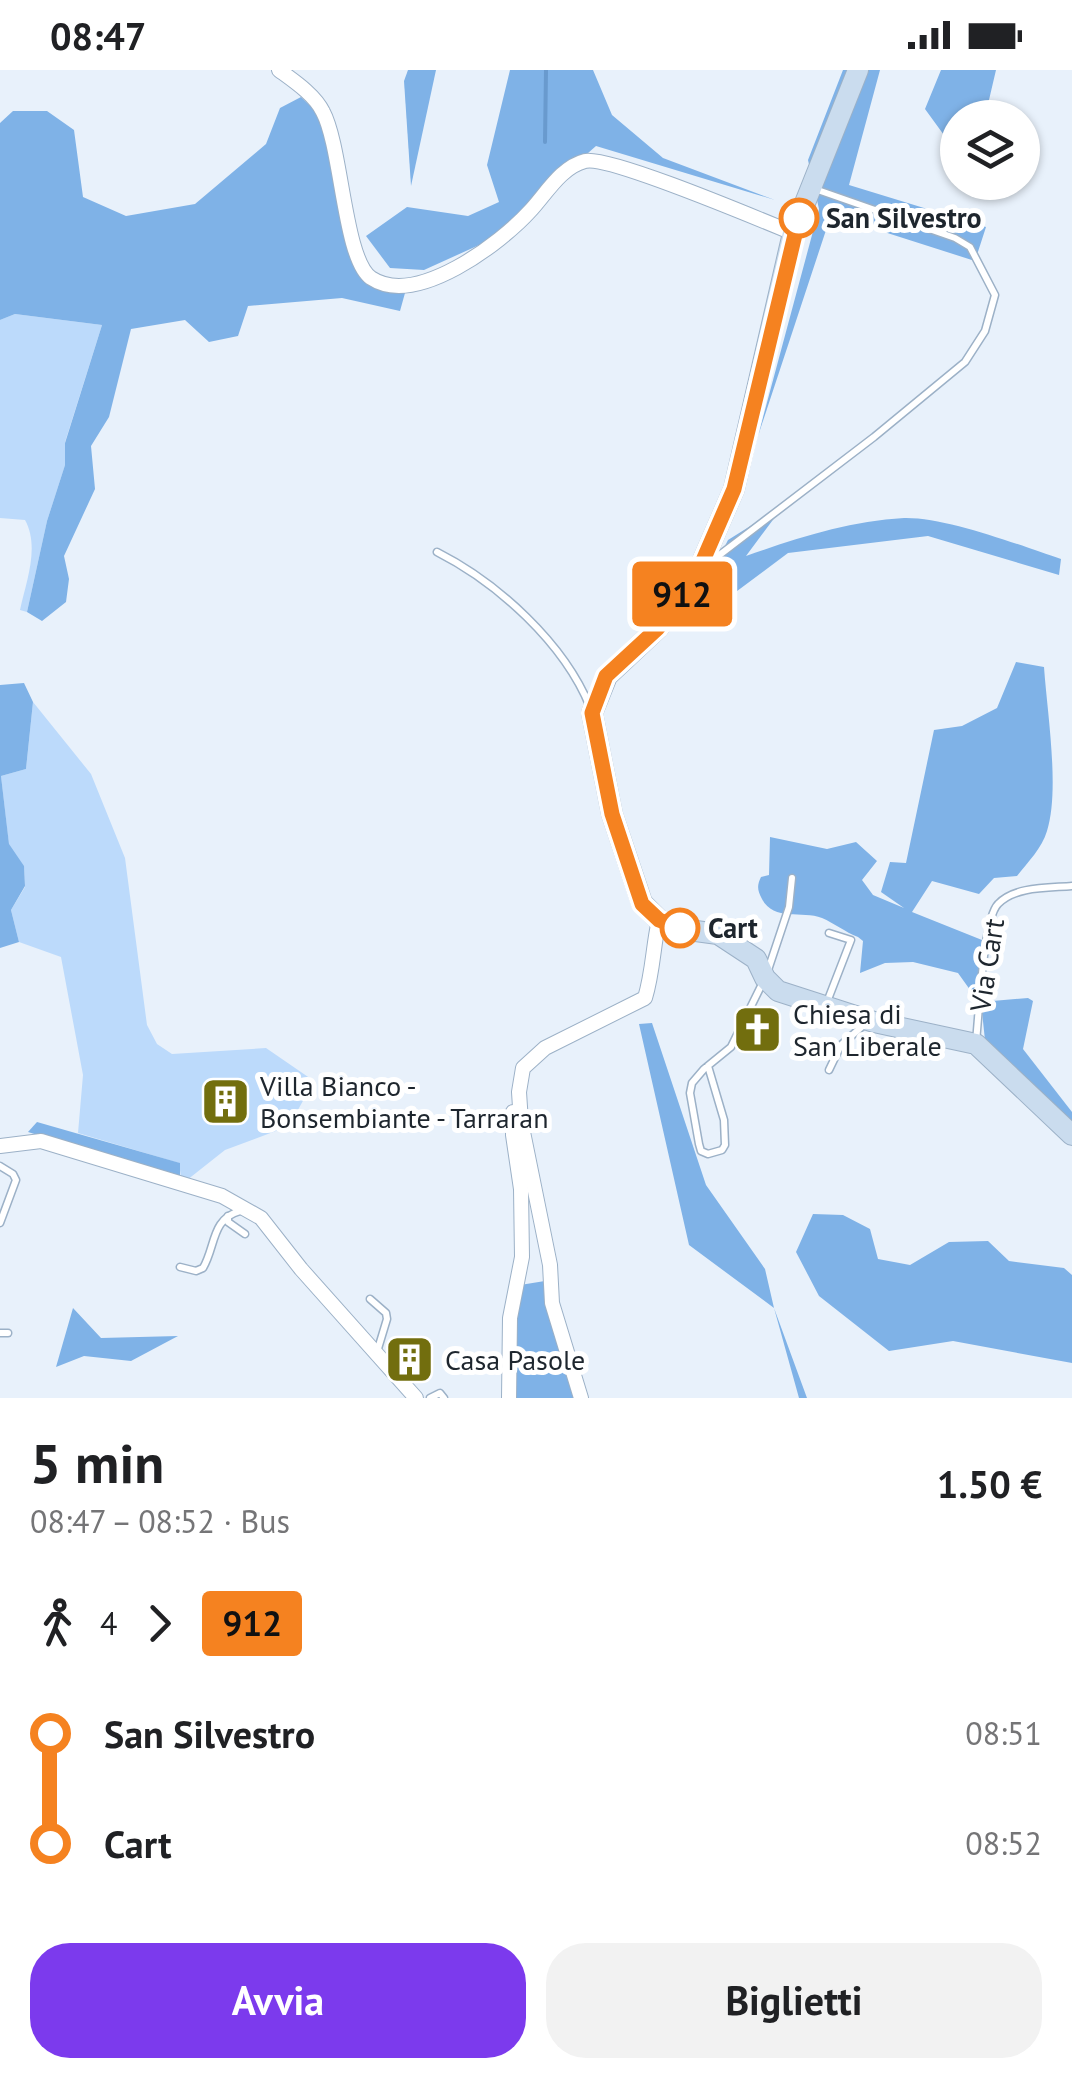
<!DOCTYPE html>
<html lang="it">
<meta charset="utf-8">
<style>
body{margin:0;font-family:"PT Sans",sans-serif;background:#f2f2f2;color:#202124;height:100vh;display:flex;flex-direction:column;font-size:38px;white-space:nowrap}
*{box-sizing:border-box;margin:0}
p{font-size:32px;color:#757577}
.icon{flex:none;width:55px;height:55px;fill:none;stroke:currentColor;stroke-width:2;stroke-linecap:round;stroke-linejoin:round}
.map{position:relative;height:1328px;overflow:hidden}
.drawer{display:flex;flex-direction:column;background:#fff;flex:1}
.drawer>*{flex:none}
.badge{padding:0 20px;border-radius:8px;font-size:35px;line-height:65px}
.fabs{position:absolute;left:940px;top:30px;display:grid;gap:20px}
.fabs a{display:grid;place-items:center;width:100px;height:100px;border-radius:50%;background:#fff;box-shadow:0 2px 8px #0004;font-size:50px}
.map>.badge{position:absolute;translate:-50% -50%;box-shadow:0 0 0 5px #fff}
.legs{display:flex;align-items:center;gap:15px;height:110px;padding:0 30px;font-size:32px}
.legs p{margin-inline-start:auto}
.headline{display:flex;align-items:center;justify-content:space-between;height:170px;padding:0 30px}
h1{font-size:55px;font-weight:700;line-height:75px}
.cta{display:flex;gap:20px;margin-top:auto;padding:20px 30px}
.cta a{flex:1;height:115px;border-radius:40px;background:#7c3aed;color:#fff;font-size:40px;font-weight:700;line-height:115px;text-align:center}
.cta a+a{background:#f2f2f2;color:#202124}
ul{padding:0 30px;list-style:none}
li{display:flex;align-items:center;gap:35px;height:110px;font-size:38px}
li i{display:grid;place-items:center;width:15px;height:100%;margin:0 12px;background:currentColor}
li i::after{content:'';width:25px;height:25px;margin:-12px;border:8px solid;border-radius:50%;background:#fff}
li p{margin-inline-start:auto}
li:first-child i{background:linear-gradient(#0000 50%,currentColor 0)}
li:last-child i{background:linear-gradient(currentColor 50%,#0000 0)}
.status{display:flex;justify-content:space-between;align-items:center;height:70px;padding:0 50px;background:#fff;direction:ltr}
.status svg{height:28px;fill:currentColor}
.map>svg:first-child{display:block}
.green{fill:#bcdafb}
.forest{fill:#7fb2e7}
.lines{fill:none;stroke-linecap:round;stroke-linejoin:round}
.stream{stroke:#699ace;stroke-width:4}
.lane-casing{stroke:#9cb1c7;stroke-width:9}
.street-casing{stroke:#9cb1c7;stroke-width:16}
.secondary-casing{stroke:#9cb1c7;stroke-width:22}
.lane{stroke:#fff;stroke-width:6}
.street{stroke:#fff;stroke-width:14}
.secondary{stroke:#cadcee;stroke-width:20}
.line-1-casing{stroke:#fff;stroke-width:22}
.line-1{stroke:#f58220;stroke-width:15}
.stop-1-dot{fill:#fff;stroke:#f58220;stroke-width:5}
.labels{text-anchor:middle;stroke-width:10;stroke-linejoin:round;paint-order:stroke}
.stop-label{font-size:28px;font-weight:bold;fill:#1e262e;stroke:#fff;text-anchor:start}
.street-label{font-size:28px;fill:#1e262e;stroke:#fff}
.poi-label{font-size:28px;fill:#1e262e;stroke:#fff;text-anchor:start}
</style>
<div class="status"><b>08:47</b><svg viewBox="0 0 49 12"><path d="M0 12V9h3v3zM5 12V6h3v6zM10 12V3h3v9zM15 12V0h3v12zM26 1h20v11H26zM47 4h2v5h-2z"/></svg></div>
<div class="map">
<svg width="1072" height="1328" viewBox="0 0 1072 1328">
<rect width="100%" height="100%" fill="#e8f1fb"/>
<g class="green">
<path d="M15,244l87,11 -37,117v23l-18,56 -20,91 -7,-2c6,-28 20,-63 5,-90l-25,-2v-198z"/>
<polygon points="33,632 91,704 125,788 147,955 157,974 172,984 266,978 314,1011 289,1056 225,1080 182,1114 179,1093 78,1063 83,1005 61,887 19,872 11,840 25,817 24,797 9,775 1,706 26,699"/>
</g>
<g class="forest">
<polygon points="408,0 436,0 411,116 404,11"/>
<polygon points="510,0 593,0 612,45 663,88 775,130 596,76 488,171 424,200 390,198 366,166 407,137 468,146 499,132 487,95"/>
<polygon points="843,0 880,0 849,115 986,157 975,191 831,145 758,366 819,139 808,90"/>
<polygon points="941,0 996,0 985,47 958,48 957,69 949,72 925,39"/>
<polygon points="301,27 319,44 362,209 405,223 400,241 342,228 248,236 238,266 209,272 185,250 131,259 109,347 91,376 95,419 64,486 69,509 66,532 42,551 27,542 47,451 65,395 65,373 102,255 15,244 0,250 0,53 13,41 47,41 74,60 83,127 126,146 195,134 266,74 280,38"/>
<path d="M784,435l-38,51c51,-18 103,-35 158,-38 42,-1 115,27 157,41l-2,16 -131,-39 -140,17 -63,47 -17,-20 20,-40z"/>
<path d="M1016,592l28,5c3,44 16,123 3,164 -5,17 -19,31 -30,45l-23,2 -15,16 -47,-13 -20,31 75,30 -14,52 -15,-21 -45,-11 -28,1 -25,10 3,-32 -5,-4c-13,-5 -24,-14 -36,-19 -20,-8 -48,4 -60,-19 -5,-9 -5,-14 -1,-22l8,-2 1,-38 57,12 29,-7 21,19 -15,19 11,15 31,13 -23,-16 9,-30 16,1 28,-133 28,-4 35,-18z"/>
<polygon points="24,613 33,632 26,699 1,706 9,774 24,796 25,816 11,840 19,872 0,878 0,615"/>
<polygon points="1028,928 1033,931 1023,979 1072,1042 1072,1073 988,999 981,932"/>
<polygon points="652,953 706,1115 765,1199 774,1238 807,1328 799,1328 774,1238 689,1175 639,954"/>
<polygon points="37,1052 180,1093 180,1109 28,1062"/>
<polygon points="813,1144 843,1145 870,1159 878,1189 910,1195 949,1172 988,1171 1009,1191 1064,1198 1072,1205 1072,1293 953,1271 889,1281 819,1226 796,1182"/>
<polygon points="551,1210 581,1328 509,1328 514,1216"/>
<polygon points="73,1238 101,1268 178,1266 131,1291 84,1286 56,1297"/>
</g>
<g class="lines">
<polyline class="stream" points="545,72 546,0"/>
<defs>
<g id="lane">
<path d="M437,482c61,31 127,91 153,155"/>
<polyline points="709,493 874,367 965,292 985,261 995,225 970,177 955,168 812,118"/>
<polyline points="767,903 789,837 792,808"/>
<polyline points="827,932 851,870 829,863"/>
<path d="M976,971c3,-26 7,-122 22,-137 17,-18 51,-16 74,-18"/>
<polyline points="708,996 724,1050 725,1075 722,1080 708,1084 701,1081 699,1074 690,1023 692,1013 704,999 731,977 762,914"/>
<polyline points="829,1000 841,975 865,954"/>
<polyline points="0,1096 13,1104 16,1110 0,1153"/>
<polyline points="228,1146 228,1152 245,1164"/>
<path d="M180,1197l16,4 7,-3c13,-22 8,-49 37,-57"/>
<polyline points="370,1229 386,1243 387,1249 377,1282"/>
<polyline points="0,1263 8,1263"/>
<polyline points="430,1328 440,1323 444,1328"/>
</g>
<g id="street">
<path d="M279,0c15,11 36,25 44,42 19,36 21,147 48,166 45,30 130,-35 159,-67 16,-17 31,-44 55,-50 23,-6 176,59 208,72"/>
<polyline points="0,1076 41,1071 222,1126 261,1148 301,1199 416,1328"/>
<polyline points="509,1328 510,1248 522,1187 521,1119 513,1065 513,1042"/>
<path d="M581,1328l-29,-95 -2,-38 -29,-143 -2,-30 4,-24 22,-20 100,-50c8,-26 8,-52 14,-78"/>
</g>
<polyline id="secondary" points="858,0 793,163 734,419 698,502 658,558 607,606 592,643 612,744 642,833 659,850 681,859 718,864 756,889 765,908 778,921 874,952 976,974 1072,1065"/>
</defs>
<use href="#lane" class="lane-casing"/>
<use href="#street" class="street-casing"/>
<use href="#secondary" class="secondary-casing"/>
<use href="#lane" class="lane"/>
<use href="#street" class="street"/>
<use href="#secondary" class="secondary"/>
</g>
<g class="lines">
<defs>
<polyline id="line-1" points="680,858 659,850 642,834 612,744 592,643 606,606 658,558 698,502 734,419 799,148"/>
</defs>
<use href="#line-1" class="line-1-casing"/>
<use href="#line-1" class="line-1"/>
</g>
<defs>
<symbol id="church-square" viewBox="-11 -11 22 22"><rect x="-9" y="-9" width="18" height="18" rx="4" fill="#726e0e" stroke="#fff"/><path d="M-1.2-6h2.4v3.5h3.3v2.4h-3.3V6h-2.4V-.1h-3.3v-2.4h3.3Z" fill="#fff"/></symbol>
<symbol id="building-square" viewBox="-11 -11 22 22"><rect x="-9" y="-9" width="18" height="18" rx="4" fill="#726e0e" stroke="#fff"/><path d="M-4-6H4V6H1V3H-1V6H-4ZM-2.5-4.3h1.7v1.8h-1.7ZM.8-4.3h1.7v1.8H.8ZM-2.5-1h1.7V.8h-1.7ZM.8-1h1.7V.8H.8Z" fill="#fff"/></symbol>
</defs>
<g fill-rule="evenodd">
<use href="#church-square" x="730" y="932" width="55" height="55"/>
<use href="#building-square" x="198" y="1004" width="55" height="55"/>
<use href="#building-square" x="382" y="1262" width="55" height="55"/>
</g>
<g class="stop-1-dot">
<circle cx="799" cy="148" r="18"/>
<circle cx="680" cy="858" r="18"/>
</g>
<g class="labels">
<g class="stop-label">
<text x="826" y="158">San Silvestro</text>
<text x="708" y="868">Cart</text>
</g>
<g class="street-label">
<text transform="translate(987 895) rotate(-81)" y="10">Via Cart</text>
</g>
<g class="poi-label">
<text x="793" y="954">Chiesa di<tspan x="793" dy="32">San Liberale</tspan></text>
<text x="260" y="1026">Villa Bianco -<tspan x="260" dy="32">Bonsembiante - Tarraran</tspan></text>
<text x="445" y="1300">Casa Pasole</text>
</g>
</g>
</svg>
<div class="fabs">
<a><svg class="icon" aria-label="layers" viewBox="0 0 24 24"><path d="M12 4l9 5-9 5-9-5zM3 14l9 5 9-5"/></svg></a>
</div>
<b class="badge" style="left:682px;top:524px;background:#f58220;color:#111">912</b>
</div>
<section class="drawer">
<div class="headline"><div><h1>5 min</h1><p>08:47 – 08:52 · Bus</p></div><b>1.50 €</b></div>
<div class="legs"><svg class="icon" aria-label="walk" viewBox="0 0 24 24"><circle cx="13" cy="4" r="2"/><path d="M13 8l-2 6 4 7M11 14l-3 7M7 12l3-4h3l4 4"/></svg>4<svg class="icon" aria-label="forward" viewBox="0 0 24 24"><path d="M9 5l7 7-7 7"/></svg><b class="badge" style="background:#f58220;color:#111">912</b></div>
<ul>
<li><i style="color:#f58220"></i><b>San Silvestro</b><p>08:51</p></li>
<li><i style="color:#f58220"></i><b>Cart</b><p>08:52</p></li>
</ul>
<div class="cta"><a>Avvia</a><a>Biglietti</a></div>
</section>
